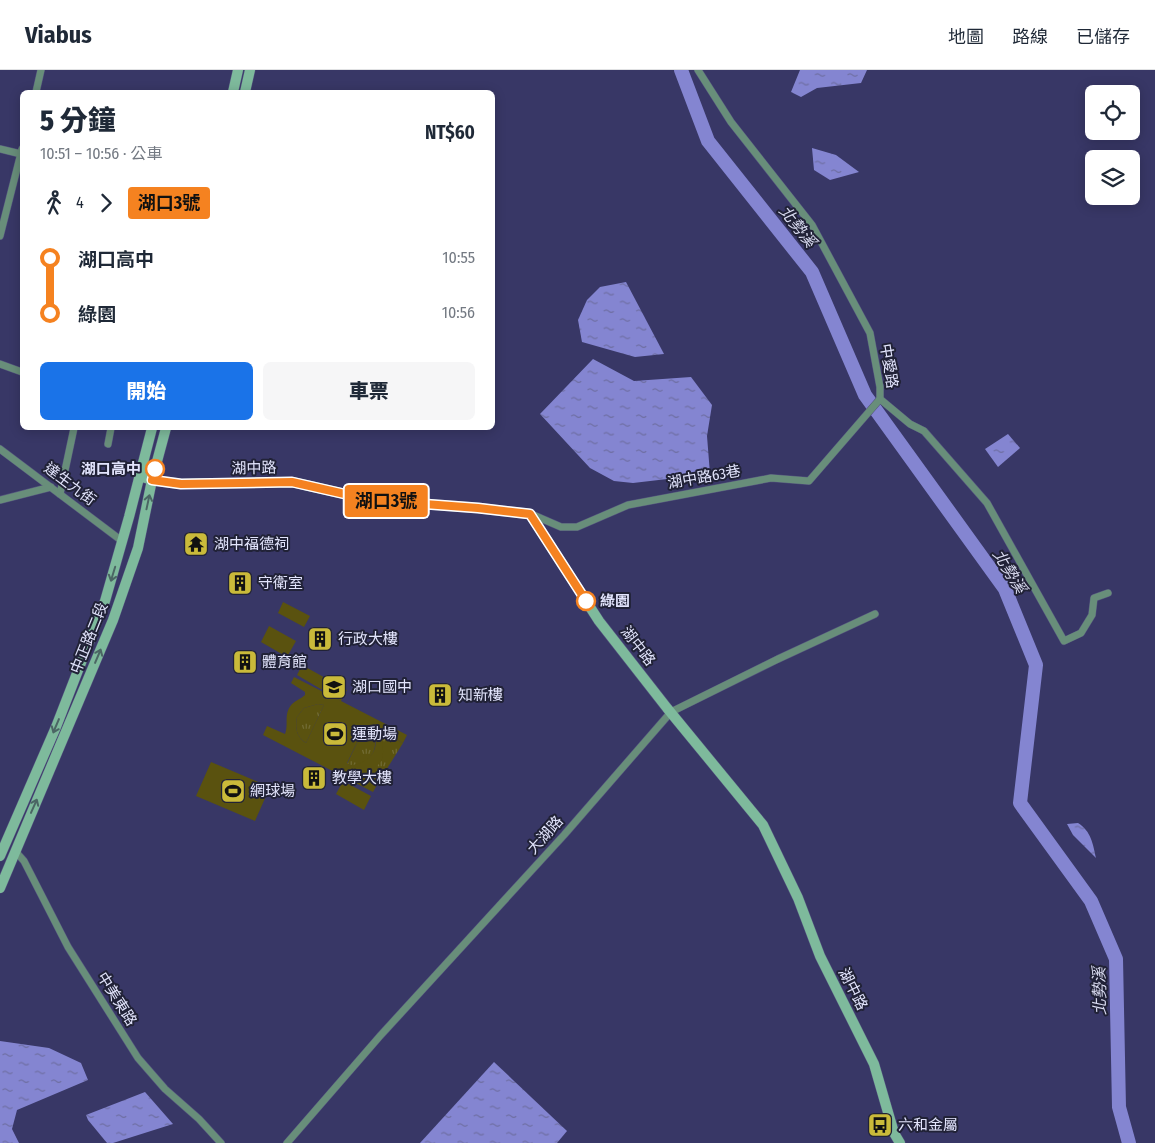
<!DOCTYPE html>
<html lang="zh-TW">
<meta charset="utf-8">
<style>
body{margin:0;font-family:"Fira Sans Condensed","Noto Sans TC",sans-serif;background:#f6f6f7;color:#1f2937;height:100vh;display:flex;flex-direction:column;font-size:19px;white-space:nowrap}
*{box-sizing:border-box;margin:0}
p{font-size:16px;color:#747a83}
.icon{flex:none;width:28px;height:28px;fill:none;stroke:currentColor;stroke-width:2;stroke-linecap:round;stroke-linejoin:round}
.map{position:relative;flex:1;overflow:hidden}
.details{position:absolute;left:20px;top:20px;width:475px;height:340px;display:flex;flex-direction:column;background:#fff;border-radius:8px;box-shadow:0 2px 12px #0003}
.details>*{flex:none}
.badge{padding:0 10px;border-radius:4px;font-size:18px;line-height:32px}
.controls{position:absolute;left:1085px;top:15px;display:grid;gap:10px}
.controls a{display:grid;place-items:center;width:55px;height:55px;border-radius:8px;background:#fff;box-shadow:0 2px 12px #0003;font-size:25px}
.map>.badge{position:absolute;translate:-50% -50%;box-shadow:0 0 0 2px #fff}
.legs{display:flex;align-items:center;gap:8px;height:55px;padding:0 20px;font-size:16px}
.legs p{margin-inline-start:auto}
.overview{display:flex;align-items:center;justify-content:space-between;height:85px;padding:0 20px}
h1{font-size:28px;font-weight:800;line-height:38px}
.action{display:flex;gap:10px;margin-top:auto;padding:10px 20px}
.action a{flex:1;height:58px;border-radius:8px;background:#1a73e8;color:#fff;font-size:20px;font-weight:800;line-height:58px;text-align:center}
.action a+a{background:#f6f6f7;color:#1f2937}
ul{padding:0 20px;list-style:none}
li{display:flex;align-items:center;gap:18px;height:55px;font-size:19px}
li i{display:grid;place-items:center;width:8px;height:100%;margin:0 6px;background:currentColor}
li i::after{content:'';width:12px;height:12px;margin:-6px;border:4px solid;border-radius:50%;background:#fff}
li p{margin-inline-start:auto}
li:first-child i{background:linear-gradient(#0000 50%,currentColor 0)}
li:last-child i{background:linear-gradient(currentColor 50%,#0000 0)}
header{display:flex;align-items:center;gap:30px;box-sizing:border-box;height:70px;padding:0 25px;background:#fff;border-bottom:1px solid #e0e1e3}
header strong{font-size:24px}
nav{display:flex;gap:28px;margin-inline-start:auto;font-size:18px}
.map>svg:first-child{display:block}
.grass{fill:url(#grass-tufts)}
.park{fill:#5a520f;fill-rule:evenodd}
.water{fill:url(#water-ripples)}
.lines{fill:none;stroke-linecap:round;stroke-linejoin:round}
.river{stroke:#8485d1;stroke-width:14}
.street-casing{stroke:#53537e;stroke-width:8}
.secondary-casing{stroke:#53537e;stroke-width:11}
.street{stroke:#688e7a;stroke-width:7}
.secondary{stroke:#7eba9c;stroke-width:10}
.oneway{stroke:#4b6664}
.line-1-casing{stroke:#fff;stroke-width:11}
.line-1{stroke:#f58220;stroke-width:8}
.stop-1-dot{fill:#fff;stroke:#f58220;stroke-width:2.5}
.labels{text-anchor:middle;stroke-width:4;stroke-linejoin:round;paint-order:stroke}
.street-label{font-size:15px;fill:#e2e4fc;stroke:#212237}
.stop-label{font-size:15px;font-weight:bold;fill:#e2e4fc;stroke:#212237;text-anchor:end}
.poi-label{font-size:15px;fill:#e2e4fc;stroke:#212237;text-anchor:start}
.water-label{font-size:16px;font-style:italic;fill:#d9dbf0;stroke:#212237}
</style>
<header>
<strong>Viabus</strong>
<nav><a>地圖</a><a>路線</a><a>已儲存</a></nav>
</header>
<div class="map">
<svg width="1155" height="1073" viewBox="0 0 1155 1073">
<defs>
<pattern id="grass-tufts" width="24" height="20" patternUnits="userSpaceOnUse" patternTransform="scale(1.25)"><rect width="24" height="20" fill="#5a520f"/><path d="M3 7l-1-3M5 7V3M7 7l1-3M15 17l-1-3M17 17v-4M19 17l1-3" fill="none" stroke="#716b33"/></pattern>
<pattern id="water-ripples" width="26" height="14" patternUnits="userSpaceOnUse" patternTransform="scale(1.25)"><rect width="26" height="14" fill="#8485d1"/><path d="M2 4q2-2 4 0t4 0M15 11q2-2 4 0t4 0" fill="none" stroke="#6e6ea2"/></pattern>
</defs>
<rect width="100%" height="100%" fill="#383766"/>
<g class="grass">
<path d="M318,634l6,1 -18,38c-10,-6 -11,-16 -9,-26l7,-9z"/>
<path d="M365,656c23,17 2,46 -18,38z"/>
<polygon points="383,663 403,673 378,713 364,705 372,701"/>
</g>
<g class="park">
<polygon points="283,532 310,546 304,557 278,543"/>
<polygon points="269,556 296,571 287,587 261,572"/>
<path d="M302,595l45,25 -6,11 66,34 -4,8 -19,-10 -3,2c4,24 4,27 -17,40l14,8 -5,9 -110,-57 4,-9 18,8c4,-10 -2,-20 7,-30 4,-4 9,-5 13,-9v-3l-14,-9 3,-6 47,24 -44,-26zM318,634l6,1 -18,38c-10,-6 -11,-16 -9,-26l7,-9zM365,656c21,14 8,39 -15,39l-3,-2z"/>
<polygon points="211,692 270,717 255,751 196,726"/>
<polygon points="343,711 371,726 364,740 336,724"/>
</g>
<g class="water">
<polygon points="800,0 867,0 861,13 817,18 801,27 791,22"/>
<polygon points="812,78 836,85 859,102 830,110 814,100"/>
<polygon points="626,212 664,284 635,287 582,272 578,250 587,230 600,217"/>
<polygon points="593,289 634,311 691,307 712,335 707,366 710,404 633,413 614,411 590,398 540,344"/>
<polygon points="1008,364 1020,378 998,397 985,379"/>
<path d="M1078,753c13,8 15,21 18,35l-23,-23 -6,-11z"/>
<polygon points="0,971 49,978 81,993 88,1010 17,1040 12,1059 19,1073 0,1073"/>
<polygon points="494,992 567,1061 557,1073 420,1073"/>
<polygon points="145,1022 173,1054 113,1073 107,1073 88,1050 86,1045"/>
</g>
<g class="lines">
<polyline class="river" points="681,0 708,71 812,202 865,325 1005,519 1036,595 1020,733 1091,831 1116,889 1119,1037 1129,1073"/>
<defs>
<g id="street">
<polyline points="698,0 731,52 812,155 870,263 880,317 880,329 910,354 924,361 987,433 1064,571 1081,563 1092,545 1094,528 1108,523"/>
<polyline points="36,22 41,0"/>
<polyline points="0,79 21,84"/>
<polyline points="0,166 22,79"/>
<polyline points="0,294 22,302"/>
<polyline points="108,374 111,358"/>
<polyline points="0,379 122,471"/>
<polyline points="60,424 74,358"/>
<polyline points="0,430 51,417"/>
<polyline points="531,444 561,457 577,457 628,435 771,408 809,411 880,329"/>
<polyline points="15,781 24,791 68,877 138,988 165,1019 199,1049 221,1073"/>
<polyline points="287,1073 380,966 564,765 671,642 778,589 875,544"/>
</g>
<g id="secondary">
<polyline points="233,22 238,0"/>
<polyline points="245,22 250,0"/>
<polyline points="139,406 152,410 181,414 292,412 371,430 478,438 530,444 599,551 667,638 763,755 798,828 820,886 874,994 894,1063 900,1073"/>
<polyline points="0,786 56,657 105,531 129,447 152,358"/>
<polyline points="0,818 113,550 138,478 152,410 166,358"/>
</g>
</defs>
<use href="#street" class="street-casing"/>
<use href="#secondary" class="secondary-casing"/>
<use href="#street" class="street"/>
<use href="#secondary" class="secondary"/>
</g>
<defs><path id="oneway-shaft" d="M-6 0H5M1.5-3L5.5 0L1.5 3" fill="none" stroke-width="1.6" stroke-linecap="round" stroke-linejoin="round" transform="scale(1.25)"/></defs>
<g class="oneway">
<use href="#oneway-shaft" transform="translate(148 432) rotate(-78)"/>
<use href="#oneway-shaft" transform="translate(113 504) rotate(107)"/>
<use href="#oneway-shaft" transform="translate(98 586) rotate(-67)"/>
<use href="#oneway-shaft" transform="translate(56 656) rotate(113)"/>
<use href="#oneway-shaft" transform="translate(34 736) rotate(-66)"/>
</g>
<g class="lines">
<defs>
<polyline id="line-1" points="155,399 152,410 181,414 292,412 371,430 478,438 530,444 586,531"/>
</defs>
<use href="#line-1" class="line-1-casing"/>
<use href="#line-1" class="line-1"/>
</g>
<defs>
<symbol id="temple-square" viewBox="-11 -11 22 22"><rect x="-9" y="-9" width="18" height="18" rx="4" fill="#caba3a" stroke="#212237"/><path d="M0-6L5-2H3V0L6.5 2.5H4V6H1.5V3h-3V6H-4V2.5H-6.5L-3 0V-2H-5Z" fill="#111"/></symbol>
<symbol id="building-square" viewBox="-11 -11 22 22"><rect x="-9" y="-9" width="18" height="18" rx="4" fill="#caba3a" stroke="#212237"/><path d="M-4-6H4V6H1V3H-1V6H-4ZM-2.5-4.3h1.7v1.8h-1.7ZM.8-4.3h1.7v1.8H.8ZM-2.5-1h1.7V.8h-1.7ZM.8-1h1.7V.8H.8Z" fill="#111"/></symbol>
<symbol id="school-square" viewBox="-11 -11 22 22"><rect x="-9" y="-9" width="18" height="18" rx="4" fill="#caba3a" stroke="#212237"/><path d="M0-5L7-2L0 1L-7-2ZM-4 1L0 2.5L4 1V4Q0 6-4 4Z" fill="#111"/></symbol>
<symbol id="stadium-square" viewBox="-11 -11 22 22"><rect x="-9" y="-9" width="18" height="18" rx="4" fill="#caba3a" stroke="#212237"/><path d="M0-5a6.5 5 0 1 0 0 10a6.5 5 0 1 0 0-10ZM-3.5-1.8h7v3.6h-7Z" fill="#111"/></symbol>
<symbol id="bus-square" viewBox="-11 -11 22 22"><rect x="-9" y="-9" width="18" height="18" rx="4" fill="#caba3a" stroke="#212237"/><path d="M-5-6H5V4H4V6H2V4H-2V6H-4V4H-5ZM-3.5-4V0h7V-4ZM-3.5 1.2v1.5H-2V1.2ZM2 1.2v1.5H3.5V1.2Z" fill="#111"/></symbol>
</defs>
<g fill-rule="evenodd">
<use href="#temple-square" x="182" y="460" width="28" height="28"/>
<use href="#building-square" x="226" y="499" width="28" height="28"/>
<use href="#building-square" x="306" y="555" width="28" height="28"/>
<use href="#building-square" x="231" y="578" width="28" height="28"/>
<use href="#school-square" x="320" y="603" width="28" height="28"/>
<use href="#building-square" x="426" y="611" width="28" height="28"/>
<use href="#stadium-square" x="321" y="650" width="28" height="28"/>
<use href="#building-square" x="300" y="694" width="28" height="28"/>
<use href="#stadium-square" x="219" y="707" width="28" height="28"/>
<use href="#bus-square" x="866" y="1041" width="28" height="28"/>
</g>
<g class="stop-1-dot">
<circle cx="155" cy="399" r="9"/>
<circle cx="586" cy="531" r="9"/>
</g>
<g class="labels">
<g class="street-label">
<text transform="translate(889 296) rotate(81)" y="5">中愛路</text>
<text transform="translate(254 398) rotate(-1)" y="5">湖中路</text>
<text transform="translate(704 407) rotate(-10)" y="5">湖中路63巷</text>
<text transform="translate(70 414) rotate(37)" y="5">達生九街</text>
<text transform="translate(89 568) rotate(-68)" y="5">中正路二段</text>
<text transform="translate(638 576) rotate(52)" y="5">湖中路</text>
<text transform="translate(545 765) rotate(-48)" y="5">大湖路</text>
<text transform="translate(853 919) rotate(63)" y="5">湖中路</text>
<text transform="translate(117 929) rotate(58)" y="5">中美東路</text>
</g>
<g class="stop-label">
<text x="141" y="404">湖口高中</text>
<text x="600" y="536" text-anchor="start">綠園</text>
</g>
<g class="poi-label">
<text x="214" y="479">湖中福德祠</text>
<text x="258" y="518">守衛室</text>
<text x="338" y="574">行政大樓</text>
<text x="262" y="597">體育館</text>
<text x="352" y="622">湖口國中</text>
<text x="458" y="630">知新樓</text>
<text x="352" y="669">運動場</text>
<text x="332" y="713">教學大樓</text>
<text x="250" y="726">網球場</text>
<text x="898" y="1060">六和金屬</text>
</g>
<g class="water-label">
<text transform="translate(798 156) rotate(51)" y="6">北勢溪</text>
<text transform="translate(1010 501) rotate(58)" y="6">北勢溪</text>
<text transform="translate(1099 921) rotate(-91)" y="6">北勢溪</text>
</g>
</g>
</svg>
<div class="controls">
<a><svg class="icon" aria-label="locate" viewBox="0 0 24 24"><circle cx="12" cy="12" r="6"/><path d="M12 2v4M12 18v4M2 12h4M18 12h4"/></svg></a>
<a><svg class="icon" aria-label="layers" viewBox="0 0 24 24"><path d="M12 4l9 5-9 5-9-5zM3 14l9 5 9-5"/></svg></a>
</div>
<b class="badge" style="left:386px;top:431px;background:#f58220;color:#111">湖口3號</b>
<section class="details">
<div class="overview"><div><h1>5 分鐘</h1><p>10:51 – 10:56 · 公車</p></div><b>NT$60</b></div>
<div class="legs"><svg class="icon" aria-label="walk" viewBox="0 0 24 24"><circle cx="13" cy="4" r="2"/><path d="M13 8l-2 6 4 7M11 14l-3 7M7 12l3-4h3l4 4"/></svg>4<svg class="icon" aria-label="forward" viewBox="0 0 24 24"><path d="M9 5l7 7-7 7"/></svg><b class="badge" style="background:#f58220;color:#111">湖口3號</b></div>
<ul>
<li><i style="color:#f58220"></i><b>湖口高中</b><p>10:55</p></li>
<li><i style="color:#f58220"></i><b>綠園</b><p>10:56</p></li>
</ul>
<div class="action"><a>開始</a><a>車票</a></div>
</section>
</div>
